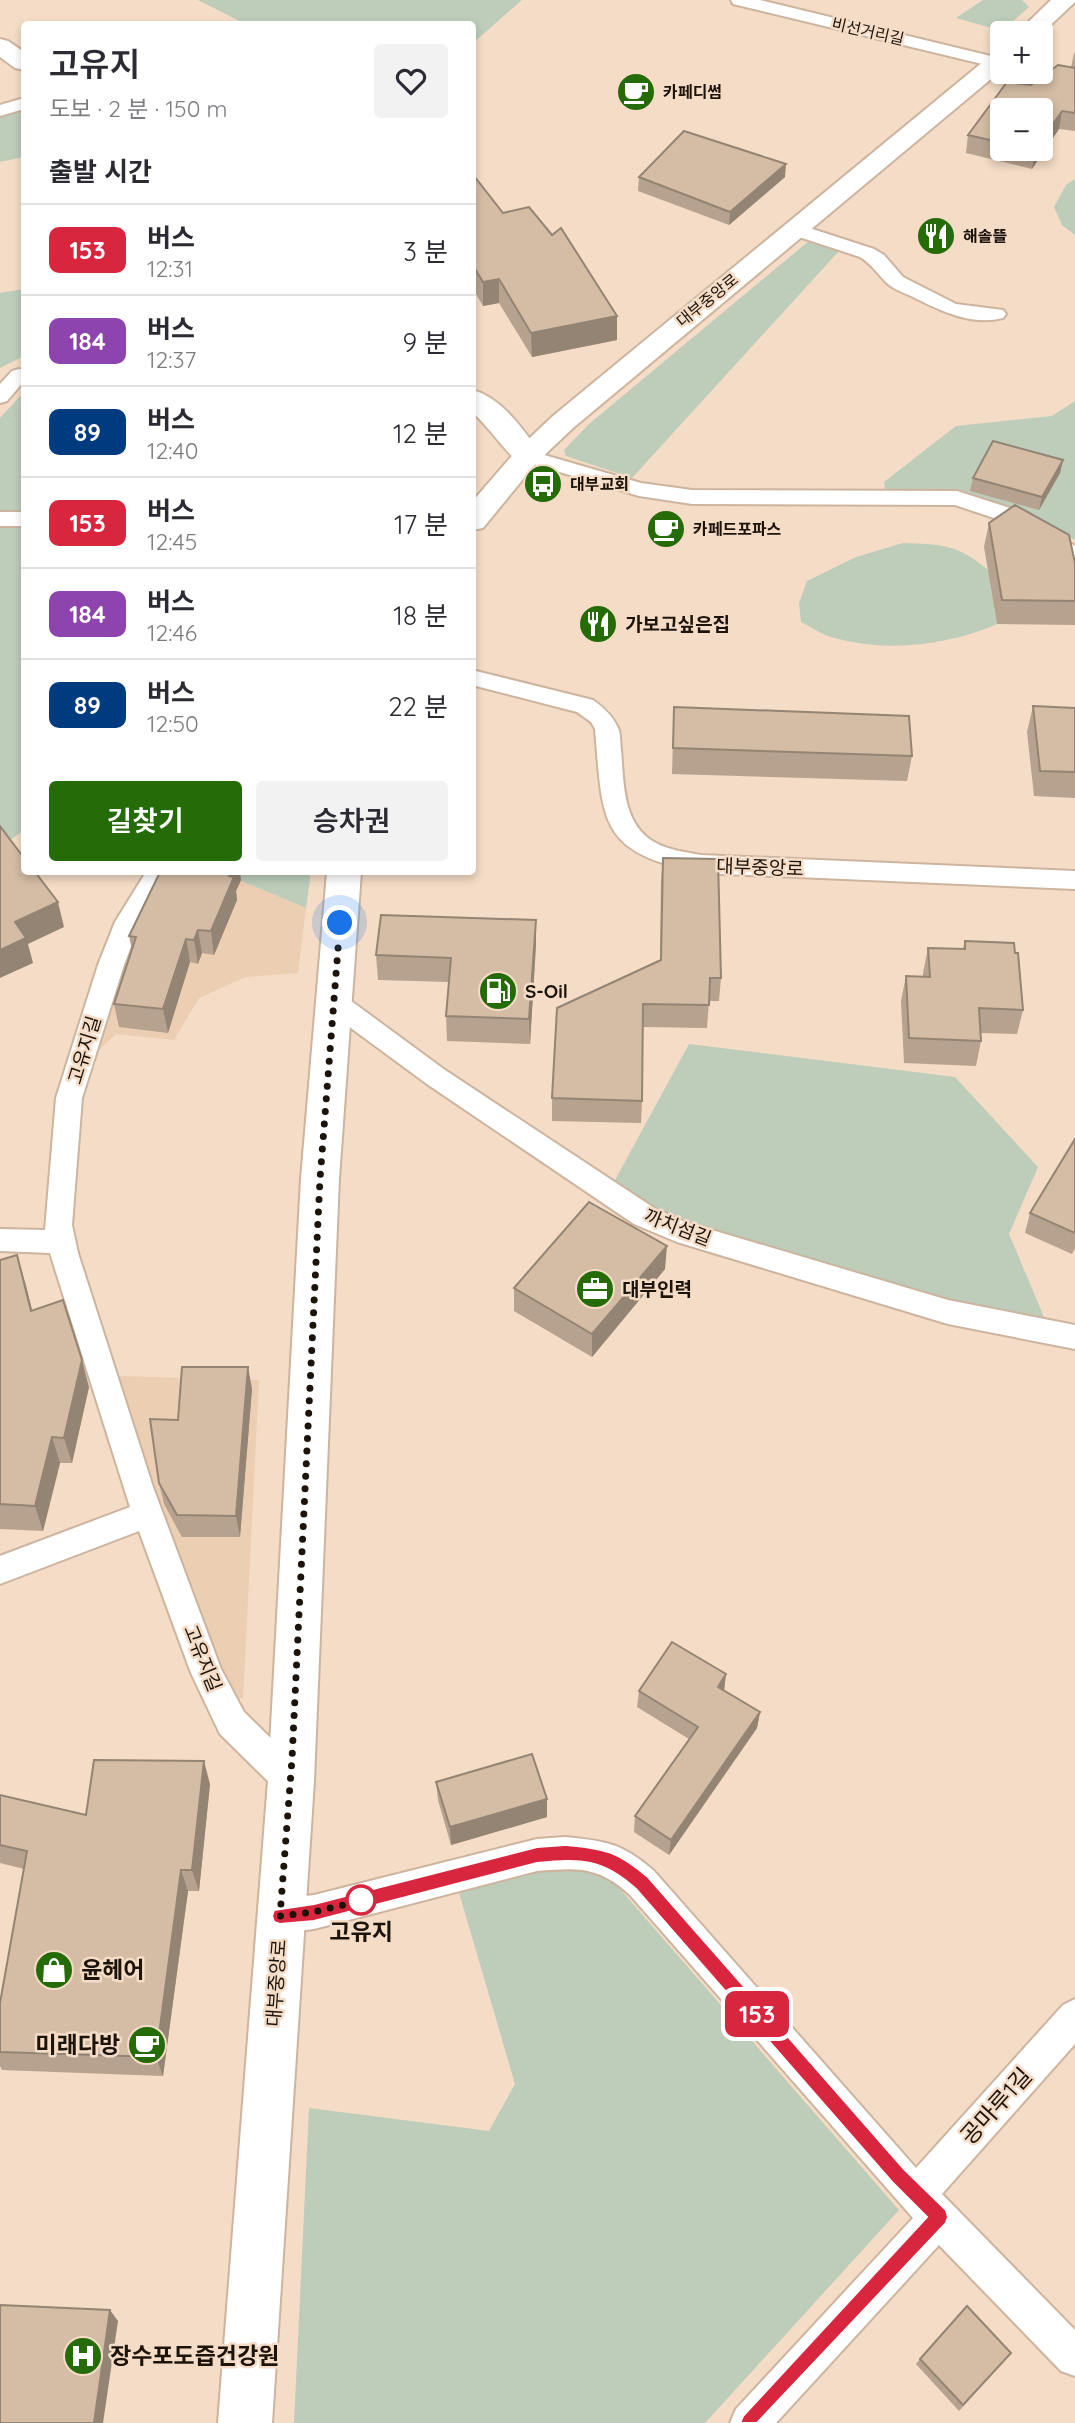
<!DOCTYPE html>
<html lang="ko">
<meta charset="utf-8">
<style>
body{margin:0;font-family:Quicksand,"Noto Sans KR",sans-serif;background:#f2f2f3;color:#2b2b33;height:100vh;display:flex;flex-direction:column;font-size:26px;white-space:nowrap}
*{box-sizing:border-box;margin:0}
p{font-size:23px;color:#7c7c81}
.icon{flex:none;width:38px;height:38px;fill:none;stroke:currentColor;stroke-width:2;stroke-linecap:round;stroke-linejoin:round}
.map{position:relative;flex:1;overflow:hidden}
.panel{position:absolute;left:21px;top:21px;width:455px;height:854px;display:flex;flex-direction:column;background:#fff;border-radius:7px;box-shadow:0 4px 10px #0003}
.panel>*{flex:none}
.badge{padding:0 14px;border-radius:10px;font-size:24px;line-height:46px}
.controls{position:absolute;left:990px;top:21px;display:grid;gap:14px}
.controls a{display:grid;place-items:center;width:63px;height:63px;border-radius:7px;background:#fff;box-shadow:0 4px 10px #0003;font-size:35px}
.you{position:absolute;width:35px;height:35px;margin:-18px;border:5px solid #fff;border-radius:50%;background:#1a73e8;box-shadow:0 0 0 10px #1a73e833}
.map>.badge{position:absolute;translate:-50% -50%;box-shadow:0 0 0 4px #fff}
h2{padding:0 28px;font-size:26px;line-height:63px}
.round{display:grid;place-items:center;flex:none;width:74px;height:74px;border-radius:7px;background:#f2f2f3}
.summary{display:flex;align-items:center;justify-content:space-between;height:119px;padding:0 28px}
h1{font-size:33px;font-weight:600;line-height:52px}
.button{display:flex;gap:14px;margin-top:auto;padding:14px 28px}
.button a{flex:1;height:80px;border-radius:7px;background:#256c09;color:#fff;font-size:28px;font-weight:600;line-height:80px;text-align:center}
.button a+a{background:#f2f2f3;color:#2b2b33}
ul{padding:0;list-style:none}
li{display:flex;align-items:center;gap:21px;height:91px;padding:0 28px;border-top:2px solid #e1e1e2}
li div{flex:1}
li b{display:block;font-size:26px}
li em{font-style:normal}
li .badge{min-width:77px;font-weight:700;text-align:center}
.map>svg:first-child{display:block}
.built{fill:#ecceb2}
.green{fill:#bdcdba}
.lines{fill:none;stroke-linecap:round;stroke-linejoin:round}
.lane-casing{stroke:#ccb49f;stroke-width:4}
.street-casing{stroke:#ccb49f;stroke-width:4}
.secondary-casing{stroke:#ccb49f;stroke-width:4}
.lane{fill:#fff;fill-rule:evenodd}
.street{fill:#fff;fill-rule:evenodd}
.secondary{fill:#fff;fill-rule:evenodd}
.wall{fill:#b6a28e;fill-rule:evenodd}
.shaded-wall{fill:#948474}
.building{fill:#d4bca5;stroke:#948474;stroke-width:2}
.line{fill:#d7263d;stroke:#fff;stroke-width:2}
.walk{stroke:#1c130b;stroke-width:7;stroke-dasharray:0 12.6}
.stop-dot{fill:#fff;stroke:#d7263d;stroke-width:3.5}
.labels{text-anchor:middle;stroke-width:5;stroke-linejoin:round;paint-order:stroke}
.far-street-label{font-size:16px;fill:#1c130b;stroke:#f4dcc6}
.far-poi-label{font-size:16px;font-weight:bold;fill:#1c130b;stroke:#f4dcc6;text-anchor:start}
.poi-label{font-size:19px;font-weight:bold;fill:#1c130b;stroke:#f4dcc6;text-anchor:start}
.street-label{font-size:19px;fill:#1c130b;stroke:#f4dcc6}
.near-stop-label{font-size:23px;font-weight:bold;fill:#1c130b;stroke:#f4dcc6}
.near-poi-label{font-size:23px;font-weight:bold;fill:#1c130b;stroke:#f4dcc6;text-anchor:start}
.near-street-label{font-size:23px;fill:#1c130b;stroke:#f4dcc6}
</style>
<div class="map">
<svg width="1075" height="2423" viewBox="0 0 1075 2423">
<rect width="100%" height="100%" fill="#f4dcc6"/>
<g class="built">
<polygon points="220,872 306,908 298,973 245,977 199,998 174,1040 116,1034 90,1058 134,922"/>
<polygon points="117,1376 259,1380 243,1699 232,1694 217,1670"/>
</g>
<g class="green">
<polygon points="198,0 522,0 473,43 472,24 245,24"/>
<polygon points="983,0 1022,0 1029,7 1002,31 956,18"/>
<polygon points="24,110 24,157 0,162 0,115"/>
<polygon points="1075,179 1075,235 1062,225 1054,207 1066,185"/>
<polygon points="810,240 839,251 632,478 566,456 564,450 589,424"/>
<polygon points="24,289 24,356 0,368 0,293"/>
<polygon points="24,392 24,514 0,514 0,418"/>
<path d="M1075,401v139c-41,-22 -83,-45 -130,-50 -20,-2 -40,0 -60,0l-1,-8 72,-56 96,-10z"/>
<polygon points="0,524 24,524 24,830 0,848"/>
<path d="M903,543c37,1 55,1 85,27l9,54c-51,22 -112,29 -166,13 -10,-3 -20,-10 -30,-15l-2,-19 8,-22 49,-24z"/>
<polygon points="220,872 311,872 306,908"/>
<polygon points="689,1044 955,1077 1038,1167 1009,1234 1044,1317 930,1296 716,1231 652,1207 614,1182"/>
<path d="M561,1867c25,1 39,7 59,22l279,321 -194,213h-411l15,-315 180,23 26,-47 -57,-195z"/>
</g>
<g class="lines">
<defs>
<g id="lane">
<polygon points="731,0 760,0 1003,59 1003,69 733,4"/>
<polygon points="1041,67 1075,75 1075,85 1032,76 1029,72 1041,72"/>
<polygon points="24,98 24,109 0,116 0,105"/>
<path d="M794,223l80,26 10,6 19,22 53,27 47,6 3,4 -3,4c-32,8 -62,-7 -90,-21 -8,-4 -18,-7 -25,-13 -10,-9 -16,-20 -28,-27l-73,-24 -3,-4z"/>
<polygon points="19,369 24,370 24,381 7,401 0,403 0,384 12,371"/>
<polygon points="527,450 641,483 692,490 957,491 1013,509 1075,546 1075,562 997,519 955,505 692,504 639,496 520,460 516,456 520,452"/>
<rect x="0" y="512" width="24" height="14"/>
<path d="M472,670l121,30c11,8 20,16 25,28 3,6 2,15 3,22 3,33 1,73 33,92 14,8 31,10 47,13l374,16v18l-374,-16c-103,-21 -98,-50 -106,-144l-4,-7 -14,-10 -105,-27z"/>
<polygon points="146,872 170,872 140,923 124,965 82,1098 72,1225 78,1253 153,1487 221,1669 244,1712 303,1770 308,1781 303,1792 291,1797 279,1792 220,1734 191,1673 139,1531 0,1584 0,1556 130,1507 50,1253 0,1251 0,1229 45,1230 56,1098 98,965 115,922"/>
<polygon points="334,992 343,995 445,1070 654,1208 685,1222 948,1300 1075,1325 1075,1349 948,1324 677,1242 634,1224 427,1084 325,1009 321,1002 325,995"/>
<path d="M565,1837c41,4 57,6 89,34l262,297 147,-163 12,-6v45l-133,150 133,136v46l-14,-5 -122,-126 -163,178h-46l6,-14 177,-191 -283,-323c-32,-29 -52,-27 -93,-24l-223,58 -34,4 -12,-5 -5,-12 5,-12 12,-5 34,-4 223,-56z"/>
</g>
<g id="street">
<polygon points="0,39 8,41 24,52 24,70 15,68 0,57"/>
<path d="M472,390c30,7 53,42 70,66l-5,6c-6,2 -11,4 -17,1 -9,-4 -35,-41 -48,-51z"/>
</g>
<g id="secondary">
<polygon points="1051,0 1075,0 1075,2 1041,34 1017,33"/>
<polygon points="1003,50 1003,69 573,428 537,462 483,528 472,530 472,502 517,450 553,416 995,52"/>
<polygon points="327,872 361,872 339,1179 314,1781 272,2423 218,2423 268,1781 301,1179"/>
</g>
</defs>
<use href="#lane" class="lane-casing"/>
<use href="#street" class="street-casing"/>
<use href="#secondary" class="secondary-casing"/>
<use href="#lane" class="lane"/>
<use href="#street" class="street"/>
<use href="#secondary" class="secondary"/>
</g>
<g class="wall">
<path d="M1074,53h1v78l-16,-2 -27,40 -66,-16 2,-18 39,-53 24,3 27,-20 13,3zM1003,110h38v39h-38z"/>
<polygon points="472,176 503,213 617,340 532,357 499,303 483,306 472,287"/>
<polygon points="639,177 785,177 729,225 638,191"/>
<polygon points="1063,460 1060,473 1039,510 970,491 973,478"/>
<polygon points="989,523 1075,563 1075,625 997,624 984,547"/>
<polygon points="1033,706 1075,708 1075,798 1034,796 1027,732"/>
<polygon points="674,707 912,756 907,781 672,774"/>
<polygon points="663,858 721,978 719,1001 709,1001 707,1028 643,1027 642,1101 641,1123 552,1121 552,1098 660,960 661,882"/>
<polygon points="241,880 236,891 237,900 214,955 202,953 198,964 190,962 168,1033 119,1027 114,1004 132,951 129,936"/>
<polygon points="536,920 536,944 530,1044 447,1041 446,1016 449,982 378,980 376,955"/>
<polygon points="965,941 1023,1010 1017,1034 981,1033 981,1041 976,1066 904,1063 901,1001 906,976 923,977 923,973 928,948 963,949"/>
<polygon points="1075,1139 1075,1248 1072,1254 1025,1233 1030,1213"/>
<polygon points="0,1260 25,1282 32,1310 89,1387 72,1463 60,1463 43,1531 0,1529"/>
<polygon points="665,1269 592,1357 514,1311 514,1288"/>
<polygon points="252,1389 240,1537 182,1537 164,1504 159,1483 178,1420"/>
<polygon points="726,1674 724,1690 760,1712 757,1728 669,1855 634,1832 635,1816 689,1739 637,1707 639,1691"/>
<polygon points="436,1782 547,1799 547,1817 451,1845 438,1800"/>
<polygon points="210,1784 199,1891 188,1891 163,2076 2,2070 0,2066 0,2003 24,1869 0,1863 0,1795 86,1815"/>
<polygon points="1011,2353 959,2411 916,2364 920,2359"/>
</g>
<g class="shaded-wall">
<polygon points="1062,111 1059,129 1032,169 1035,150 1036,149 1041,149 1041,141"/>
<polygon points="786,164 785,177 729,225 730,212"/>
<polygon points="499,279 499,303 483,306 483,282"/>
<polygon points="617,316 617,340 532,357 531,333"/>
<polygon points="1063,460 1060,473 1039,510 1042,497"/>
<polygon points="231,872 240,872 241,880 236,891 237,900 214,955 211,931"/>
<polygon points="58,902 64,927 28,944 33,963 0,978 0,950 15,922"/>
<polygon points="536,920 536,944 530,1044 529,1019"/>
<polygon points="198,930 202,953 198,964 194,940"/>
<polygon points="186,939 190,962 168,1033 163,1009"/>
<polygon points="667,1246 665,1269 592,1357 592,1334"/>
<polygon points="17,1255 25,1282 39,1338 31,1311"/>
<polygon points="82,1360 89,1387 72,1463 64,1438"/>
<polygon points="248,1367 252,1389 240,1537 236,1516"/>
<polygon points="52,1437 60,1463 43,1531 35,1506"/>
<polygon points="726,1674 724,1691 718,1687"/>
<polygon points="760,1712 757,1728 669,1855 671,1840"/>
<polygon points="204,1761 210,1784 199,1891 192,1870"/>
<polygon points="547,1799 547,1817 451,1845 450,1827"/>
<polygon points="181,1870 188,1891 163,2076 156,2057"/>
<polygon points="110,2310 118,2321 103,2423 94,2423"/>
</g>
<g class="building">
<polygon points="1058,65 1075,68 1075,113 1062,111 1041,141 1041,110 1003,110 1003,143 968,135 1007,82 1031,85"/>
<polygon points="684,131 786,164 730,212 639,177"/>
<polygon points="472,176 474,176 503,213 529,207 552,235 561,228 617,316 531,333 499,279 483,282 472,264"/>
<polygon points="993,441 1063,460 1042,497 973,478"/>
<polygon points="1015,505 1069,535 1075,563 1075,601 1002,600 989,523"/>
<polygon points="1033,706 1075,708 1075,772 1040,771"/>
<polygon points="674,707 909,716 912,756 673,748"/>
<polygon points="0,826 24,858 24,872 35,872 58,902 15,922 26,938 0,950"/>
<polygon points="663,858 718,859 721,978 710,978 709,1005 643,1004 642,1101 552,1098 557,1008 661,960"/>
<polygon points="160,872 231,872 229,876 234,877 211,931 198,930 194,940 186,939 163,1009 114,1004 136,937 129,936"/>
<polygon points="381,915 536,920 529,1019 446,1016 451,958 376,955"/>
<polygon points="965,941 1014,943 1015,953 1018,953 1023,1010 979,1008 981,1041 909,1038 906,976 930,977 928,948 965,949"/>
<polygon points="1075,1139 1075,1233 1030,1213"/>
<polygon points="589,1202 667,1246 592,1334 514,1288"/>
<polygon points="17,1255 31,1311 63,1300 82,1360 64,1438 52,1437 35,1506 0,1504 0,1260"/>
<polygon points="182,1367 248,1367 236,1516 177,1515 159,1483 150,1419 178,1420"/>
<polygon points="672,1642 726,1674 718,1687 760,1712 671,1840 635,1816 698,1727 639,1691"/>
<polygon points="532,1754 547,1799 450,1827 436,1782"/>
<polygon points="94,1760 204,1761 192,1870 181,1870 156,2057 0,2052 0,2003 27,1851 0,1845 0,1795 86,1815"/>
<polygon points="0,2305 110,2310 94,2423 0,2423"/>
<polygon points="967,2306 1011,2353 963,2405 920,2359"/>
</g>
<path class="line" d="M565,1845c40,4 52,5 83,32l256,292 42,41 2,7 -2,6 -189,200h-17l3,-7 184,-199 -35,-35 -256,-293c-34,-31 -55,-30 -99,-26l-223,58 -34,3 -6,-2 -2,-6 2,-6 40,-6 223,-57z"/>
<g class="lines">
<polyline class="walk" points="340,923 320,1179 292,1759 280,1916 314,1912 364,1900 361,1900"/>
</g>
<defs>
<symbol id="cafe-disc" viewBox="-11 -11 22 22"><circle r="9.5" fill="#256c09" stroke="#f4dcc6"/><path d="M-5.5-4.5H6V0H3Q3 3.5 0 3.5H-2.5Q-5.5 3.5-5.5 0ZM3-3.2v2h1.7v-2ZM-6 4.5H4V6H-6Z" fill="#fff"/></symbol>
<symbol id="restaurant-disc" viewBox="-11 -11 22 22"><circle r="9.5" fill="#256c09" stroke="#f4dcc6"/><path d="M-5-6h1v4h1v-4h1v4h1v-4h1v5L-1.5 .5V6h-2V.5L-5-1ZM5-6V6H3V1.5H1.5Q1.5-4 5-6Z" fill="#fff"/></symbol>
<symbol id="bus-disc" viewBox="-11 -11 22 22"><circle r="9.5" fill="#256c09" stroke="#f4dcc6"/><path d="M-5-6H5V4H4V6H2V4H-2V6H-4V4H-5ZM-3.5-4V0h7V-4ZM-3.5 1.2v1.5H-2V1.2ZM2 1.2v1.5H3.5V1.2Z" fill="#fff"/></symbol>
<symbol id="fuel-disc" viewBox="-11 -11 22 22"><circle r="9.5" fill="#256c09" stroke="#f4dcc6"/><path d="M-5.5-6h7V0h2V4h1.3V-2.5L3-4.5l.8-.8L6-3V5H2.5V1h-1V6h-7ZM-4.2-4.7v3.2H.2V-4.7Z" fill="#fff"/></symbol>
<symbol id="office-disc" viewBox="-11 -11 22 22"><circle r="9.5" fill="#256c09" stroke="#f4dcc6"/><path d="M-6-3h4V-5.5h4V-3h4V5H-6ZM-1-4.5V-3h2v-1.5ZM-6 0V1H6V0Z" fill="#fff"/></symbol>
<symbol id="shop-disc" viewBox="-11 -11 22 22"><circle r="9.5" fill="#256c09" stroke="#f4dcc6"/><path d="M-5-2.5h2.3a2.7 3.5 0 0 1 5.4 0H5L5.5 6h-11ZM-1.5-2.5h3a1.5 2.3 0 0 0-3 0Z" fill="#fff"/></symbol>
<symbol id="hospital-disc" viewBox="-11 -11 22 22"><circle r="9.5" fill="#256c09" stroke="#f4dcc6"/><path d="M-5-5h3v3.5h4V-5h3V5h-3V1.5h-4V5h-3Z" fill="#fff"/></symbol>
</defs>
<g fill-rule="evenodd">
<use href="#cafe-disc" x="614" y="70" width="44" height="44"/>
<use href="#restaurant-disc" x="914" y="214" width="44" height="44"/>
<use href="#bus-disc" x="521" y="462" width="44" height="44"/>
<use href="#cafe-disc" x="644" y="507" width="44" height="44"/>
<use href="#restaurant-disc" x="576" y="602" width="44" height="44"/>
<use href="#fuel-disc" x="476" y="969" width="44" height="44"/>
<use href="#office-disc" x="573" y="1267" width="44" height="44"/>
<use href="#shop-disc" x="32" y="1948" width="44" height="44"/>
<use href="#cafe-disc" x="125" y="2023" width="44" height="44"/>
<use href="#hospital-disc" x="61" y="2334" width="44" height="44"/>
</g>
<circle class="stop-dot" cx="361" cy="1900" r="14"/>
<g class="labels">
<g class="far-street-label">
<text transform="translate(868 31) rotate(13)" y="6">비선거리길</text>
<text transform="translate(707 300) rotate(-39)" y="6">대부중앙로</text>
</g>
<g class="far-poi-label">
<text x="663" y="98">카페디썸</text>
<text x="963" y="242">해솔뜰</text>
<text x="570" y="490">대부교회</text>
<text x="693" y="535">카페드포파스</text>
</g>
<g class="poi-label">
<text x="625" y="631">가보고싶은집</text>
<text x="525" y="998">S-Oil</text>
<text x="622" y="1296">대부인력</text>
</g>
<g class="street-label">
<text transform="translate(760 867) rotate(2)" y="7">대부중앙로</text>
<text transform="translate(84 1050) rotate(-73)" y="7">고유지길</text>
<text transform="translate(678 1227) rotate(21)" y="7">까치섬길</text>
<text transform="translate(203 1658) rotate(68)" y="7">고유지길</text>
<text transform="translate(276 1983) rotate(-86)" y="7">대부중앙로</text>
</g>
<g class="near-stop-label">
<text x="361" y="1940">고유지</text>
</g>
<g class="near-poi-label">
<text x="81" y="1978">윤헤어</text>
<text x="120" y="2053" text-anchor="end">미래다방</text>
<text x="110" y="2364">장수포도즙건강원</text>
</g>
<g class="near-street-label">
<text transform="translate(996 2106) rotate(-48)" y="8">공마루1길</text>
</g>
</g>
</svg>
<div class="controls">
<a>+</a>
<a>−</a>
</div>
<div class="you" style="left:340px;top:923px"></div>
<b class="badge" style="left:757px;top:2014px;background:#d7263d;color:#fff">153</b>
<section class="panel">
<div class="summary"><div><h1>고유지</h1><p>도보 · 2 분 · 150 m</p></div><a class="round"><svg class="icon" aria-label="heart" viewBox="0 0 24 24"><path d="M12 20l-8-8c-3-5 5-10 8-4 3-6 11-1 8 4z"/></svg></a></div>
<h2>출발 시간</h2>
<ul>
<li><span class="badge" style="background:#d7263d;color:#fff">153</span><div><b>버스</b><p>12:31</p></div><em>3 분</em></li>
<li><span class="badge" style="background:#8e44ad;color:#fff">184</span><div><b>버스</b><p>12:37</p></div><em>9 분</em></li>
<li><span class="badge" style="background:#003b80;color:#fff">89</span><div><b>버스</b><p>12:40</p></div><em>12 분</em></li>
<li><span class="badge" style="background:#d7263d;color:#fff">153</span><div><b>버스</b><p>12:45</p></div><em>17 분</em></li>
<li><span class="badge" style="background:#8e44ad;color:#fff">184</span><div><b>버스</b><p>12:46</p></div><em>18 분</em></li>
<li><span class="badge" style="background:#003b80;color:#fff">89</span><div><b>버스</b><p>12:50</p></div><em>22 분</em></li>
</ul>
<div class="button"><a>길찾기</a><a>승차권</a></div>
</section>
</div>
